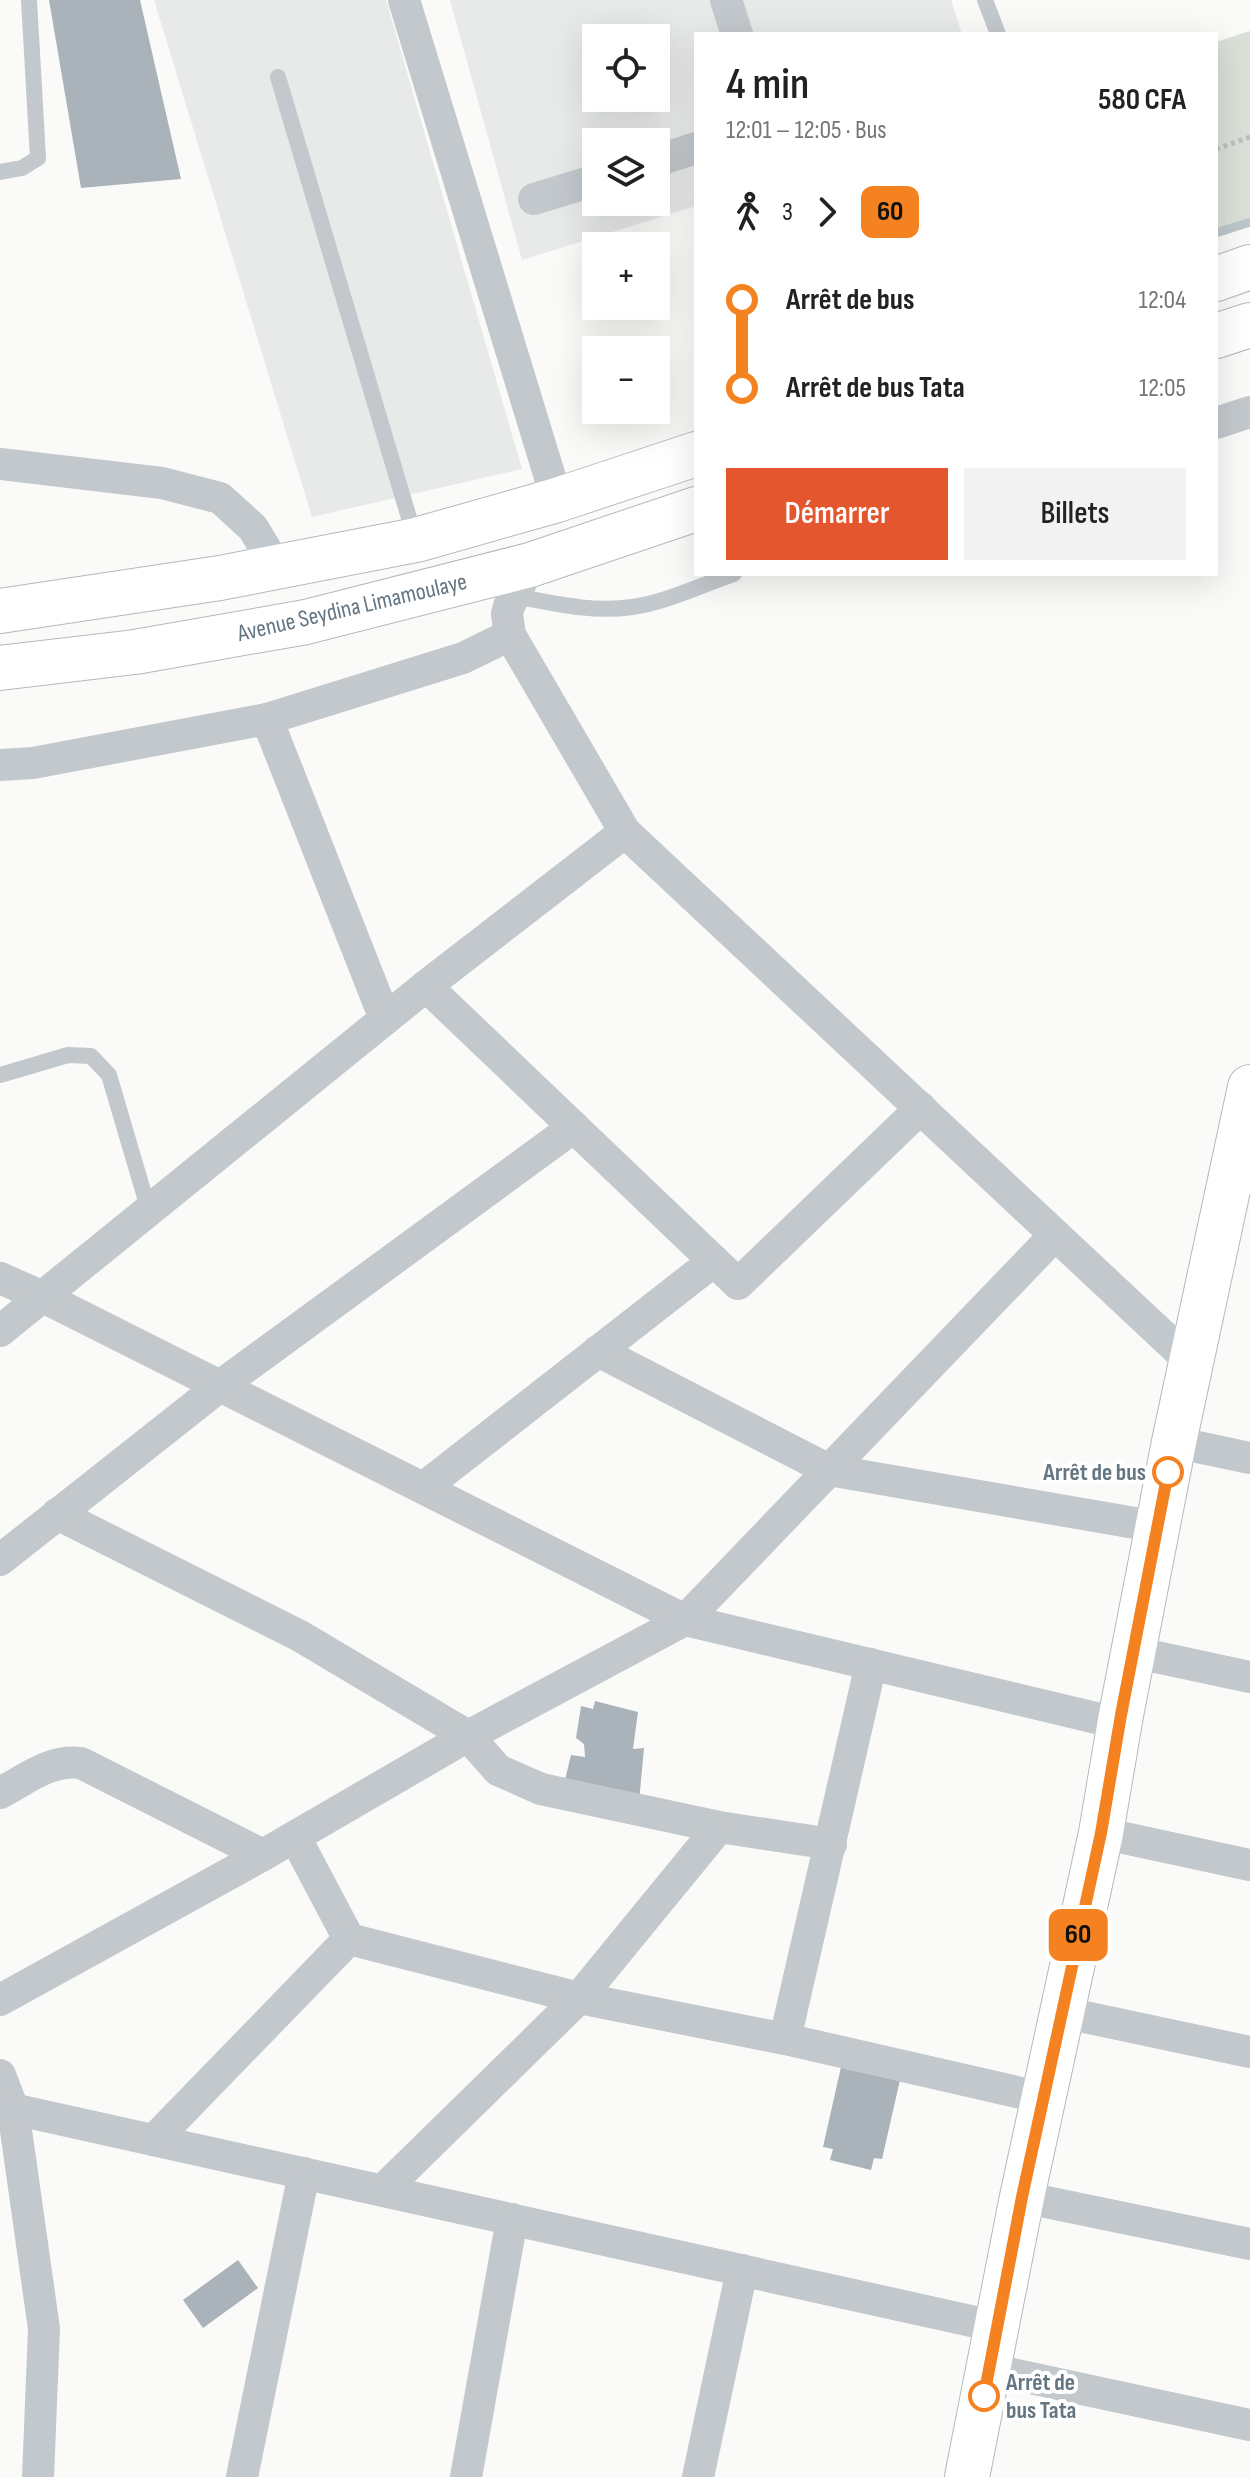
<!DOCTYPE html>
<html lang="fr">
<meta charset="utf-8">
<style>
body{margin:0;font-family:"Sofia Sans Condensed",sans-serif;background:#f2f2f2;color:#222;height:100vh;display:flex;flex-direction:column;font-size:30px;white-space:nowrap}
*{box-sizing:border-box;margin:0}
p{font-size:26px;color:#767676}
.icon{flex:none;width:44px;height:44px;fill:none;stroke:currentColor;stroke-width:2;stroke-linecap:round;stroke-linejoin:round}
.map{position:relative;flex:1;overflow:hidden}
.side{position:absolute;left:694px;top:32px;width:524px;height:544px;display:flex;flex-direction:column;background:#fff;border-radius:0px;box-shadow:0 8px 32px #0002}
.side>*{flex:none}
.badge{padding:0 16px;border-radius:12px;font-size:28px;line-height:52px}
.fabs{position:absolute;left:582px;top:24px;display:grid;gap:16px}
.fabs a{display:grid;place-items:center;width:88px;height:88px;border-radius:0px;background:#fff;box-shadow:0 8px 32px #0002;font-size:40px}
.map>.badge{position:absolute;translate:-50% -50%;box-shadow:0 0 0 4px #fff}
.legs{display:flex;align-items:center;gap:12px;height:88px;padding:0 32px;font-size:26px}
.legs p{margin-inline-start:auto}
.head{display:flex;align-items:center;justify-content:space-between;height:136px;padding:0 32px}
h1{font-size:44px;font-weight:600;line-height:60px}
.cta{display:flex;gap:16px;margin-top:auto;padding:16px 32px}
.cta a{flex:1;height:92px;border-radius:0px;background:#e4572e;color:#fff;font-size:32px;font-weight:600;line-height:92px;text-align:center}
.cta a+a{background:#f2f2f2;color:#222}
ul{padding:0 32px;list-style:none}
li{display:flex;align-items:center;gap:28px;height:88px;font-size:30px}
li i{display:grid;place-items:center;width:12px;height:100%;margin:0 10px;background:currentColor}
li i::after{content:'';width:20px;height:20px;margin:-10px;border:6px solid;border-radius:50%;background:#fff}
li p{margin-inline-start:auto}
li:first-child i{background:linear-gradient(#0000 50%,currentColor 0)}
li:last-child i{background:linear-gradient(currentColor 50%,#0000 0)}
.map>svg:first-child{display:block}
.built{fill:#e8e9e9;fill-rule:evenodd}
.green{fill:#dadfd7}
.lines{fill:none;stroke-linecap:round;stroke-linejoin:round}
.stream{stroke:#bbc7cb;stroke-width:9}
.building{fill:#aab3b9}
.secondary-casing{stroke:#b3babf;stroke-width:46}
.highway-casing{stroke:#b4b9bd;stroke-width:46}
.path{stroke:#bbbfc2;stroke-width:5;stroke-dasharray:4 4;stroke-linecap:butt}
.lane{stroke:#c3c8cc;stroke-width:16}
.street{stroke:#c3c8cc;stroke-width:32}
.secondary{stroke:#fff;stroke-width:44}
.highway{stroke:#fff;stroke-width:44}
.line-1-casing{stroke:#fff;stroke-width:18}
.line-1{stroke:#f58220;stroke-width:12}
.stop-1-dot{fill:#fff;stroke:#f58220;stroke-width:4}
.labels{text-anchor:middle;stroke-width:8;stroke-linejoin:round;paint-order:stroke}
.street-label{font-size:24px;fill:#657683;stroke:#fff}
.stop-label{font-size:24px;font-weight:bold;fill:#657683;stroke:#fff;text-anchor:end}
</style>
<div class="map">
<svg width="1250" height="2477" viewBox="0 0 1250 2477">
<rect width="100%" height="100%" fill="#fafaf8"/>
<g class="built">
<polygon points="154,0 386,0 522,469 312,517"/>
<path d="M450,0h501l11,34h-266v172l-174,54zM596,38h60v60h-60zM596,142h60v60h-60z"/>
</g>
<polygon class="green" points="1250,31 1250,217 1216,229 1216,42"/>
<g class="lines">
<polyline class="stream" points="1216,233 1250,222"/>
</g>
<g class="building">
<polygon points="49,0 140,0 181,179 81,188"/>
<polygon points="595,1701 638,1712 633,1749 644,1748 639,1802 564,1784 571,1755 585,1757 584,1744 576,1738 581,1706 593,1709"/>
<polygon points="841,2067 900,2080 882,2159 874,2158 871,2170 830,2160 833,2149 823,2147"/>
<polygon points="238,2260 258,2288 203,2328 183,2300"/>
</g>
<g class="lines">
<defs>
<polyline id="secondary" points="967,2477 1022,2197 1101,1833 1121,1715 1174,1442 1250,1087"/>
<g id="highway">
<polyline points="1216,279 1250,267"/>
<polyline points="1216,336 1250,325"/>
<polyline points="0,611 220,578 416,540 557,500 696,454"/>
<polyline points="0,668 135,652 306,622 530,565 696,509"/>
</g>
</defs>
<use href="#secondary" class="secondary-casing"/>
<use href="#highway" class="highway-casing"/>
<polyline class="path" points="1216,149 1250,137"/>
<g class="lane">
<polyline points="985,0 998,34"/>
<polyline points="278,77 415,538"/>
<polyline points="0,172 22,168 38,158 29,0"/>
<path d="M514,596c38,7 79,17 118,11 35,-5 69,-22 102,-33"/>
<polyline points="0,1075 68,1055 91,1056 109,1075 149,1211"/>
</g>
<g class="street">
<polyline points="404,0 557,500"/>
<polyline points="726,0 737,34"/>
<polyline points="656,161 696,148"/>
<polyline points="534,199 596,180"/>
<polyline points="1216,423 1250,412"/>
<polyline points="0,464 162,483 220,498 253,528 277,568"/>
<polyline points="530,565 509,606 507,614 510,635 625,832 1191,1362"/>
<polyline points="267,719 385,1019"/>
<polyline points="0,765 33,763 267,719 463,658 510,635"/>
<polyline points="426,986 738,1284 921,1108"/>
<polyline points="0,1278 43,1297 685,1620 1117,1723 1121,1715"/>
<polyline points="0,1331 426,986 625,832"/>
<polyline points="598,1351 829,1470 1158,1527"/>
<polyline points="1174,1442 1250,1458"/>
<polyline points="423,1488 714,1261"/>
<polyline points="57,1514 300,1636 468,1736 498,1770 541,1789 719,1827 831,1844"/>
<polyline points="0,1560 220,1386 574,1127"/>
<polyline points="1133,1652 1250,1677"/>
<path d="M0,1793c27,-14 50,-34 81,-30l182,92"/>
<polyline points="1101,1833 1250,1865"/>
<polyline points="295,1837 349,1939 579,1998 785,2039 1043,2098"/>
<polyline points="0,2000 263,1855 468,1736 685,1620 1055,1235"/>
<polyline points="1061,2012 1250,2052"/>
<polyline points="785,2039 871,1664"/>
<polyline points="0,2075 13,2109 44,2329 38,2477"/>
<polyline points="13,2109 998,2327"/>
<polyline points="154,2140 349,1939"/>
<polyline points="383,2190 579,1998 719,1827"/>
<polyline points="1022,2197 1250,2244"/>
<polyline points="989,2369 1250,2425"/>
<polyline points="242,2477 304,2173"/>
<polyline points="466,2477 512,2219"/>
<polyline points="698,2477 742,2270"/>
</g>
<use href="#secondary" class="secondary"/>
<use href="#highway" class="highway"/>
</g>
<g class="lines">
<defs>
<polyline id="line-1" points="984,2396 1022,2197 1101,1833 1121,1715 1168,1472"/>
</defs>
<use href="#line-1" class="line-1-casing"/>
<use href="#line-1" class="line-1"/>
</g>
<g class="stop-1-dot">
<circle cx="1168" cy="1472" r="14"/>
<circle cx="984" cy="2396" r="14"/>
</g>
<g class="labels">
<g class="street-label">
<text transform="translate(352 607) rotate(-13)" y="8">Avenue Seydina Limamoulaye</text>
</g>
<g class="stop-label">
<text x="1146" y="1480">Arrêt de bus</text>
<text x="1006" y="2390" text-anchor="start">Arrêt de<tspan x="1006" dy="28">bus Tata</tspan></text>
</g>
</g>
</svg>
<div class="fabs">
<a><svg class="icon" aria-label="locate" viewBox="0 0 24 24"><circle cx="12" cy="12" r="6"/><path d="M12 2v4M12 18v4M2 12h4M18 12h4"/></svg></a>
<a><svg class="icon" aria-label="layers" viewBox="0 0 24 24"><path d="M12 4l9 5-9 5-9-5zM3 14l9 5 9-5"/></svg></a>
<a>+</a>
<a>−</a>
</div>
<b class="badge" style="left:1078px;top:1935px;background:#f58220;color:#111">60</b>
<section class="side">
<div class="head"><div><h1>4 min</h1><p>12:01 – 12:05 · Bus</p></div><b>580 CFA</b></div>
<div class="legs"><svg class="icon" aria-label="walk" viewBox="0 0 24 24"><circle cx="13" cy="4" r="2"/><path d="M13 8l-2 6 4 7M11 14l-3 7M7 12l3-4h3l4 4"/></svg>3<svg class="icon" aria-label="forward" viewBox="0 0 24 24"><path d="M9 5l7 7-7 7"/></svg><b class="badge" style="background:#f58220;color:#111">60</b></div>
<ul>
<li><i style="color:#f58220"></i><b>Arrêt de bus</b><p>12:04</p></li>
<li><i style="color:#f58220"></i><b>Arrêt de bus Tata</b><p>12:05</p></li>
</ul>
<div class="cta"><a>Démarrer</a><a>Billets</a></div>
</section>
</div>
